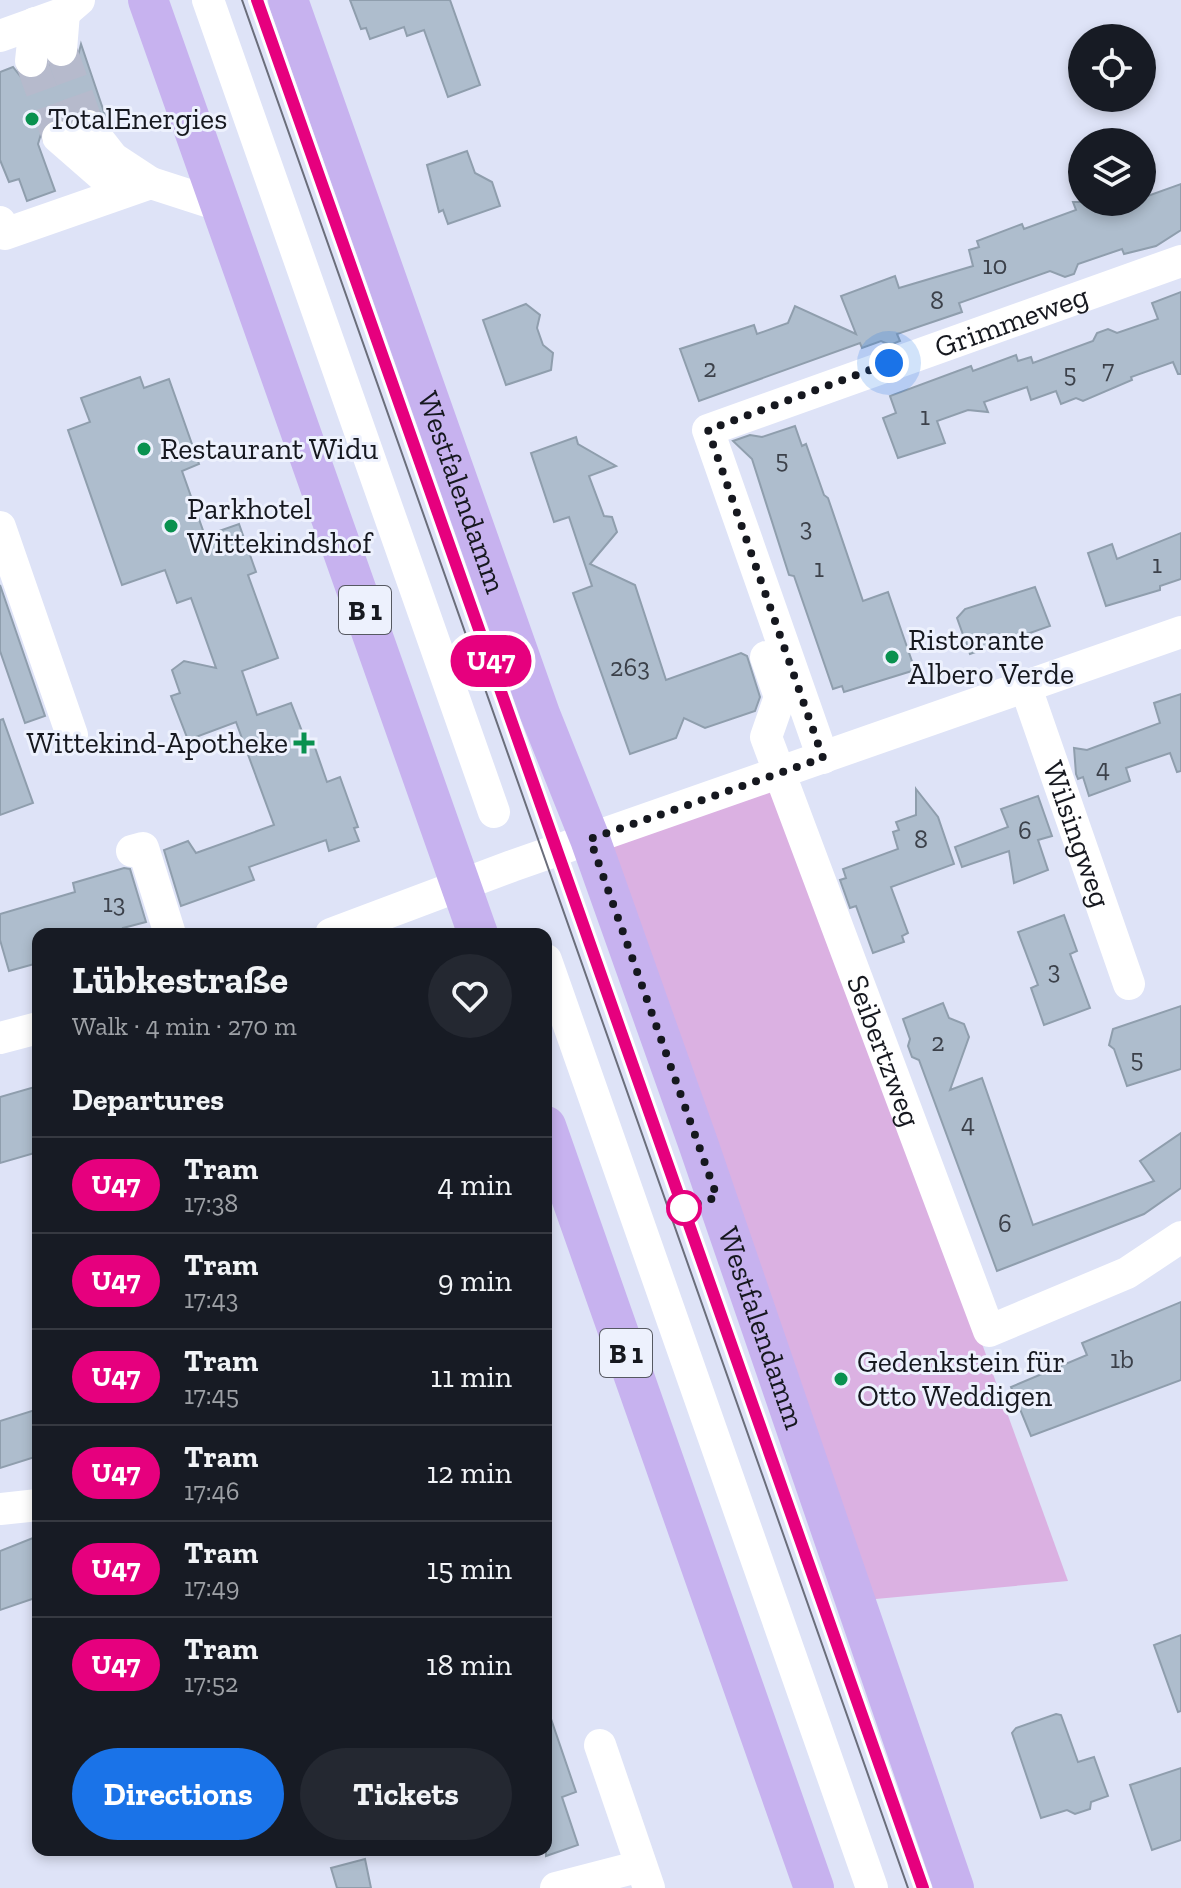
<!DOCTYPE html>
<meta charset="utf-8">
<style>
body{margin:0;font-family:"Zilla Slab",serif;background:#242831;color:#f1f3f6;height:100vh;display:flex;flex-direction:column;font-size:30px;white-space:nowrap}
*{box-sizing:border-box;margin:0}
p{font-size:26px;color:#9ea1a6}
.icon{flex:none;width:44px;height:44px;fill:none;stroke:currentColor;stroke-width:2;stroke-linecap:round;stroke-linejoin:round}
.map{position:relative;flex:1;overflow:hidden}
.sheet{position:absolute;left:32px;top:928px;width:520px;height:928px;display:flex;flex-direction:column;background:#171b24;border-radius:16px;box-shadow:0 4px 12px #0003}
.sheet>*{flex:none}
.badge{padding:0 16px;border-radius:26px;font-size:28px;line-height:52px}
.buttons{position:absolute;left:1068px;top:24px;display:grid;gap:16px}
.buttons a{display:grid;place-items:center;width:88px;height:88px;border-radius:50%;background:#171b24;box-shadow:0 4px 12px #0003;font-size:40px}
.you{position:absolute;width:40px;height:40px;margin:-20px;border:6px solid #fff;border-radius:50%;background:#1a73e8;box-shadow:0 0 0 12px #1a73e833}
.map>.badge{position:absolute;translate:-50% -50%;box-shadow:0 0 0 4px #fff}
h2{padding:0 40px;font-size:30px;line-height:72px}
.round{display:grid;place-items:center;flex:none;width:84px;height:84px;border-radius:42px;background:#242831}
.head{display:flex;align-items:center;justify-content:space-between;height:136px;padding:0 40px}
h1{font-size:38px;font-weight:700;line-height:60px}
.cta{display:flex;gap:16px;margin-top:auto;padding:16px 40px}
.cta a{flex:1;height:92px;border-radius:48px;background:#1a73e8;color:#fff;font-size:32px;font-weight:700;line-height:92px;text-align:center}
.cta a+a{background:#242831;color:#f1f3f6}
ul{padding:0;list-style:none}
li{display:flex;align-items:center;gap:24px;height:96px;padding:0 40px;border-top:2px solid #363941}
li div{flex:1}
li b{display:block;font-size:30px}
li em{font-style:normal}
li .badge{min-width:88px;font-weight:700;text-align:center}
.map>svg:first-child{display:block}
.green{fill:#dbb1e2}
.building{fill:#aebdcd;stroke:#8f9ead;stroke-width:2}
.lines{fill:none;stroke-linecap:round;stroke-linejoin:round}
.minor-tunnel{stroke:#b6bacc;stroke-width:32;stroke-dasharray:32 16;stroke-linecap:butt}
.minor{stroke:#fff;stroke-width:32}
.major{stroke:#c7b2ef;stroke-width:40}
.tram{stroke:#6b6e7b;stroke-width:2}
.line-casing{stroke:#fff;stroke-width:18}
.line{stroke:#e6007e;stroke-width:12}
.walk{stroke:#16181f;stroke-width:8;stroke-dasharray:0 14.4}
.poi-dot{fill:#09914f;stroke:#edf1fd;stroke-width:3}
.stop-dot{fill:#fff;stroke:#e6007e;stroke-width:4}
.labels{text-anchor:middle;stroke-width:6;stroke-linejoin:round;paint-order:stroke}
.number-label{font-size:26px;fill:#3c414a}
.shield{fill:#edf1fd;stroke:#565962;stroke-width:2}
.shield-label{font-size:28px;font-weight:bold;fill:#16181f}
.poi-label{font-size:30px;fill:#16181f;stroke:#edf1fd;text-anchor:start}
.street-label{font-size:30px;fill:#16181f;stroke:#edf1fd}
</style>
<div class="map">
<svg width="1181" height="1888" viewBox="0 0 1181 1888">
<rect width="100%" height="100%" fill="#dee3f7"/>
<polygon class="green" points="778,781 1068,1581 865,1600 600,843"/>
<g class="building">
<polygon points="350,0 450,0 480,85 448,97 424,30 407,36 404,27 370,39 366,28 361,29"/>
<polygon points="81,44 106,118 96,109 86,107 76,112 70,122 61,118 44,124 38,144 55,191 27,201 19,179 9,182 0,160 0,72 13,67 21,77 38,79 49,65 59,69 70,67 77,60"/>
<polygon points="467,151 475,173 492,182 500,206 448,224 443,210 439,212 427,165"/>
<polygon points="1181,184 1181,230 1156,246 1124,254 1122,249 1078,264 1074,274 1065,277 1050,271 959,303 962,312 897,334 900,341 890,345 881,341 862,348 860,343 699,401 680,349 754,325 757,334 788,323 795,306 856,334 841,296 895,276 899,288 973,266 969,250 979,247 977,241 1022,224 1024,229 1076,210 1073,202 1142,202 1142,198"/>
<polygon points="1181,292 1181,374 1178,374 1173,362 1131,377 1132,380 1083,401 1076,398 1061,404 1056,391 1031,400 1027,387 984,402 988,412 968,410 937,421 945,443 898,458 883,418 896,413 890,396 971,366 973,371 1016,355 1018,361 1031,357 1033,363 1093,341 1097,333 1108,329 1117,333 1158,319 1152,303"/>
<polygon points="526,304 540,315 537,328 543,345 553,353 551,370 506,385 483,320"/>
<polygon points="140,377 144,388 169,379 199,464 182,471 205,536 239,524 256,572 248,575 278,658 242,671 257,715 291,703 307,744 313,742 327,782 340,777 358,827 354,828 359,841 329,851 326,840 249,867 254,880 181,906 164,850 188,841 196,853 274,825 236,722 188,740 171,696 180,693 172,670 184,661 216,668 191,598 177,603 165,570 122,585 68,430 90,422 81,398"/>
<polygon points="795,426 802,446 806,444 824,495 828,498 863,601 888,592 915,670 844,692 842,686 833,689 794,576 789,575 752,459 733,441 750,435 762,437"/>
<polygon points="576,437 578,444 616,466 589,476 604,516 612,517 617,532 590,564 635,585 666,680 741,653 747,656 760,697 755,711 705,728 684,718 676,738 630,754 573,593 592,586 569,517 554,522 531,453"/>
<polygon points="1181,533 1181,579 1160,586 1160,590 1106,606 1088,553 1112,544 1117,559"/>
<polygon points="0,585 45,716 25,723 0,651"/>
<polygon points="1035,587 1050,626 970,654 957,618 965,609"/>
<polygon points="1181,694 1181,771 1177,772 1170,753 1126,768 1130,781 1089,796 1083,777 1078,779 1076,774 1074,748 1087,750 1160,723 1154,703"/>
<polygon points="3,719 33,803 0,815 0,720"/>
<polygon points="916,789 938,817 954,864 891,887 908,933 902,936 904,942 873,953 856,906 850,908 840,880 846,878 843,869 898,849 893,832 899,830 896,822 916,815"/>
<polygon points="1038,796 1052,836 1038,840 1048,870 1014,883 1009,851 962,867 955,847 1008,827 1001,809"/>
<polygon points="124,868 130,869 146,922 123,928 125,934 38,934 38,963 9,971 0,940 0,914 75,892 73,883"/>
<polygon points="1064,915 1077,951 1070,954 1090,1008 1044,1025 1031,988 1038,985 1018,932"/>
<polygon points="943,1003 949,1018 964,1024 969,1037 950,1090 982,1078 1033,1225 1154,1181 1140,1161 1181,1133 1181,1188 1144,1214 997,1271 919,1060 912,1057 908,1046 910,1039 903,1019"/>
<polygon points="1181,1006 1181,1069 1127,1086 1114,1049 1109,1045 1113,1029"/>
<polygon points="38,1086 38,1152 0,1163 0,1097"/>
<polygon points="1181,1302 1181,1380 1031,1436 1011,1387 1087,1355 1082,1343"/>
<polygon points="38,1409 38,1456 0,1468 0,1421"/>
<polygon points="38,1536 38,1597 0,1610 0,1551"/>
<polygon points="1181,1635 1181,1711 1178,1712 1154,1645"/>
<polygon points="1056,1714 1061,1715 1078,1762 1094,1757 1108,1796 1091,1802 1090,1809 1075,1814 1067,1810 1041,1818 1012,1733 1016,1728"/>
<polygon points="546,1716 550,1716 576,1792 562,1797 578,1845 546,1856"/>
<polygon points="1181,1768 1181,1840 1152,1850 1130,1785"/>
<polygon points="365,1859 371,1888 337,1888 331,1868"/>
</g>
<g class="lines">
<g class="minor-tunnel">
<polyline points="61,50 88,126"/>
<polyline points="31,61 58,137"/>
</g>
<g class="minor">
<polyline points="208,0 494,812"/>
<polyline points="0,36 64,13 79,0"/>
<polyline points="61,50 64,13"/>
<polyline points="31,61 35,23"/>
<polyline points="88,126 113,158 151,183"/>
<polyline points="58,137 121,192"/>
<polyline points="0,222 5,234 151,183 219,205"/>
<polyline points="0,527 72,735"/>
<path id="s1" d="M766,657l14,40 -14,40 223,594 138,-58 54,-36"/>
<path id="s2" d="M1025,685l104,299"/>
<path id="s3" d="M823,758l-115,-328 473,-169"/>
<polyline points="132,851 143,848 170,934"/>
<polyline points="331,934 512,866 1181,632"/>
<polyline points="546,960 872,1888"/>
<polyline points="0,1038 38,1028"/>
<polyline points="0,1509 38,1505"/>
<polyline points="600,1745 649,1888"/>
<polyline points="556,1888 641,1866"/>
</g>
<g class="major">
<polyline points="148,0 478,934"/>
<path id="s4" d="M288,0l252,714 50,125 108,304 256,745"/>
<polyline points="546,1126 814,1888"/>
</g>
<g class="tram">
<polyline points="242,0 908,1888"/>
<polyline points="257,0 923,1888"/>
</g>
</g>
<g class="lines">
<defs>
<polyline id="line" points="257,0 923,1888"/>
</defs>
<use href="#line" class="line-casing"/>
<use href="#line" class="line"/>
<polyline class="walk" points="684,1208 717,1197 590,839 823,758 708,430 889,363"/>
</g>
<g class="poi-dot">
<circle cx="32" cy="119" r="8"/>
<circle cx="144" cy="449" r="8"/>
<circle cx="171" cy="526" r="8"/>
<circle cx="892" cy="657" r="8"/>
<path d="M300 731h8v8h8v8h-8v8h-8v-8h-8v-8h8z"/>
<circle cx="841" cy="1379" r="8"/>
</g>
<circle class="stop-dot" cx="684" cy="1208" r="16"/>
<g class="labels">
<g class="number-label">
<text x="995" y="274">10</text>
<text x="937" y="309">8</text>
<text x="710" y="377">2</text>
<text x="1108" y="378">7</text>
<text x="1070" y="382">5</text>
<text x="925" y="425">1</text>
<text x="782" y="468">5</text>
<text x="806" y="536">3</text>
<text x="1157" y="573">1</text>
<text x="819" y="577">1</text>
<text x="630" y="676">263</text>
<text x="1103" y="777">4</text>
<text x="1025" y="839">6</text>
<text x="921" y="848">8</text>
<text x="114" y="912">13</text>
<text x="1054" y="979">3</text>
<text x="938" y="1051">2</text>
<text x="1137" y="1067">5</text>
<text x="968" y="1132">4</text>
<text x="1005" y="1232">6</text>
<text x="1122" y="1368">1b</text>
</g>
<g class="shield">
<rect x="339" y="586" width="52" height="48" rx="6"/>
<rect x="600" y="1329" width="52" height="48" rx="6"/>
</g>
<g class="shield-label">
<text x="365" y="620">B 1</text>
<text x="626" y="1363">B 1</text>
</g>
<g class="poi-label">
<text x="48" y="129">TotalEnergies</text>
<text x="160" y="459">Restaurant Widu</text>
<text x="187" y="519">Parkhotel<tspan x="187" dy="34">Wittekindshof</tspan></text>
<text x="908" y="650">Ristorante<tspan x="908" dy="34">Albero Verde</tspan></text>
<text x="288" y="753" text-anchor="end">Wittekind-Apotheke</text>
<text x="857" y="1372">Gedenkstein für<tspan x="857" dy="34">Otto Weddigen</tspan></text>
</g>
<g class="street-label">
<text dy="10" stroke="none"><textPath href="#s3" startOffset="670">Grimmeweg</textPath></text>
<text dy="10" stroke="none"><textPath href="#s4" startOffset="522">Westfalendamm</textPath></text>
<text dy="10" stroke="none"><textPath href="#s2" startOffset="158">Wilsingweg</textPath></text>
<text dy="10" stroke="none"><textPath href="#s1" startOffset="420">Seibertzweg</textPath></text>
<text dy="10" stroke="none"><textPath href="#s4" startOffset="1410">Westfalendamm</textPath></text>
</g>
</g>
</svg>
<div class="buttons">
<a><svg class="icon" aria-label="locate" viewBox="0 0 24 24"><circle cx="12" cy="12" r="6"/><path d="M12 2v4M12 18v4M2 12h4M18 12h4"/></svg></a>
<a><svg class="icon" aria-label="layers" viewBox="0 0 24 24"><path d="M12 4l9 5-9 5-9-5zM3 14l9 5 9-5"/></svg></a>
</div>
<div class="you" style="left:889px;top:363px"></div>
<b class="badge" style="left:491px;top:661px;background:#e6007e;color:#fff">U47</b>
<section class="sheet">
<div class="head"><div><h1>Lübkestraße</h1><p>Walk · 4 min · 270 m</p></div><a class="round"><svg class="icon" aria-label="heart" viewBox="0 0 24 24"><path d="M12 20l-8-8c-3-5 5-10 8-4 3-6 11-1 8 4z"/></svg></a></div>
<h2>Departures</h2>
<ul>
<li><span class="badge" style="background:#e6007e;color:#fff">U47</span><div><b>Tram</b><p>17:38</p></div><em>4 min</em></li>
<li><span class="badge" style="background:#e6007e;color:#fff">U47</span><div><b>Tram</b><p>17:43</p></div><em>9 min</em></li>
<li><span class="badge" style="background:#e6007e;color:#fff">U47</span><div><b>Tram</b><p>17:45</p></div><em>11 min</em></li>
<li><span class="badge" style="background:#e6007e;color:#fff">U47</span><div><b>Tram</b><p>17:46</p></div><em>12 min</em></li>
<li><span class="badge" style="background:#e6007e;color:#fff">U47</span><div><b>Tram</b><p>17:49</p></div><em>15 min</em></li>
<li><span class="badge" style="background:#e6007e;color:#fff">U47</span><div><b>Tram</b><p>17:52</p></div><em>18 min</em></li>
</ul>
<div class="cta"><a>Directions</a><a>Tickets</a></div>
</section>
</div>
